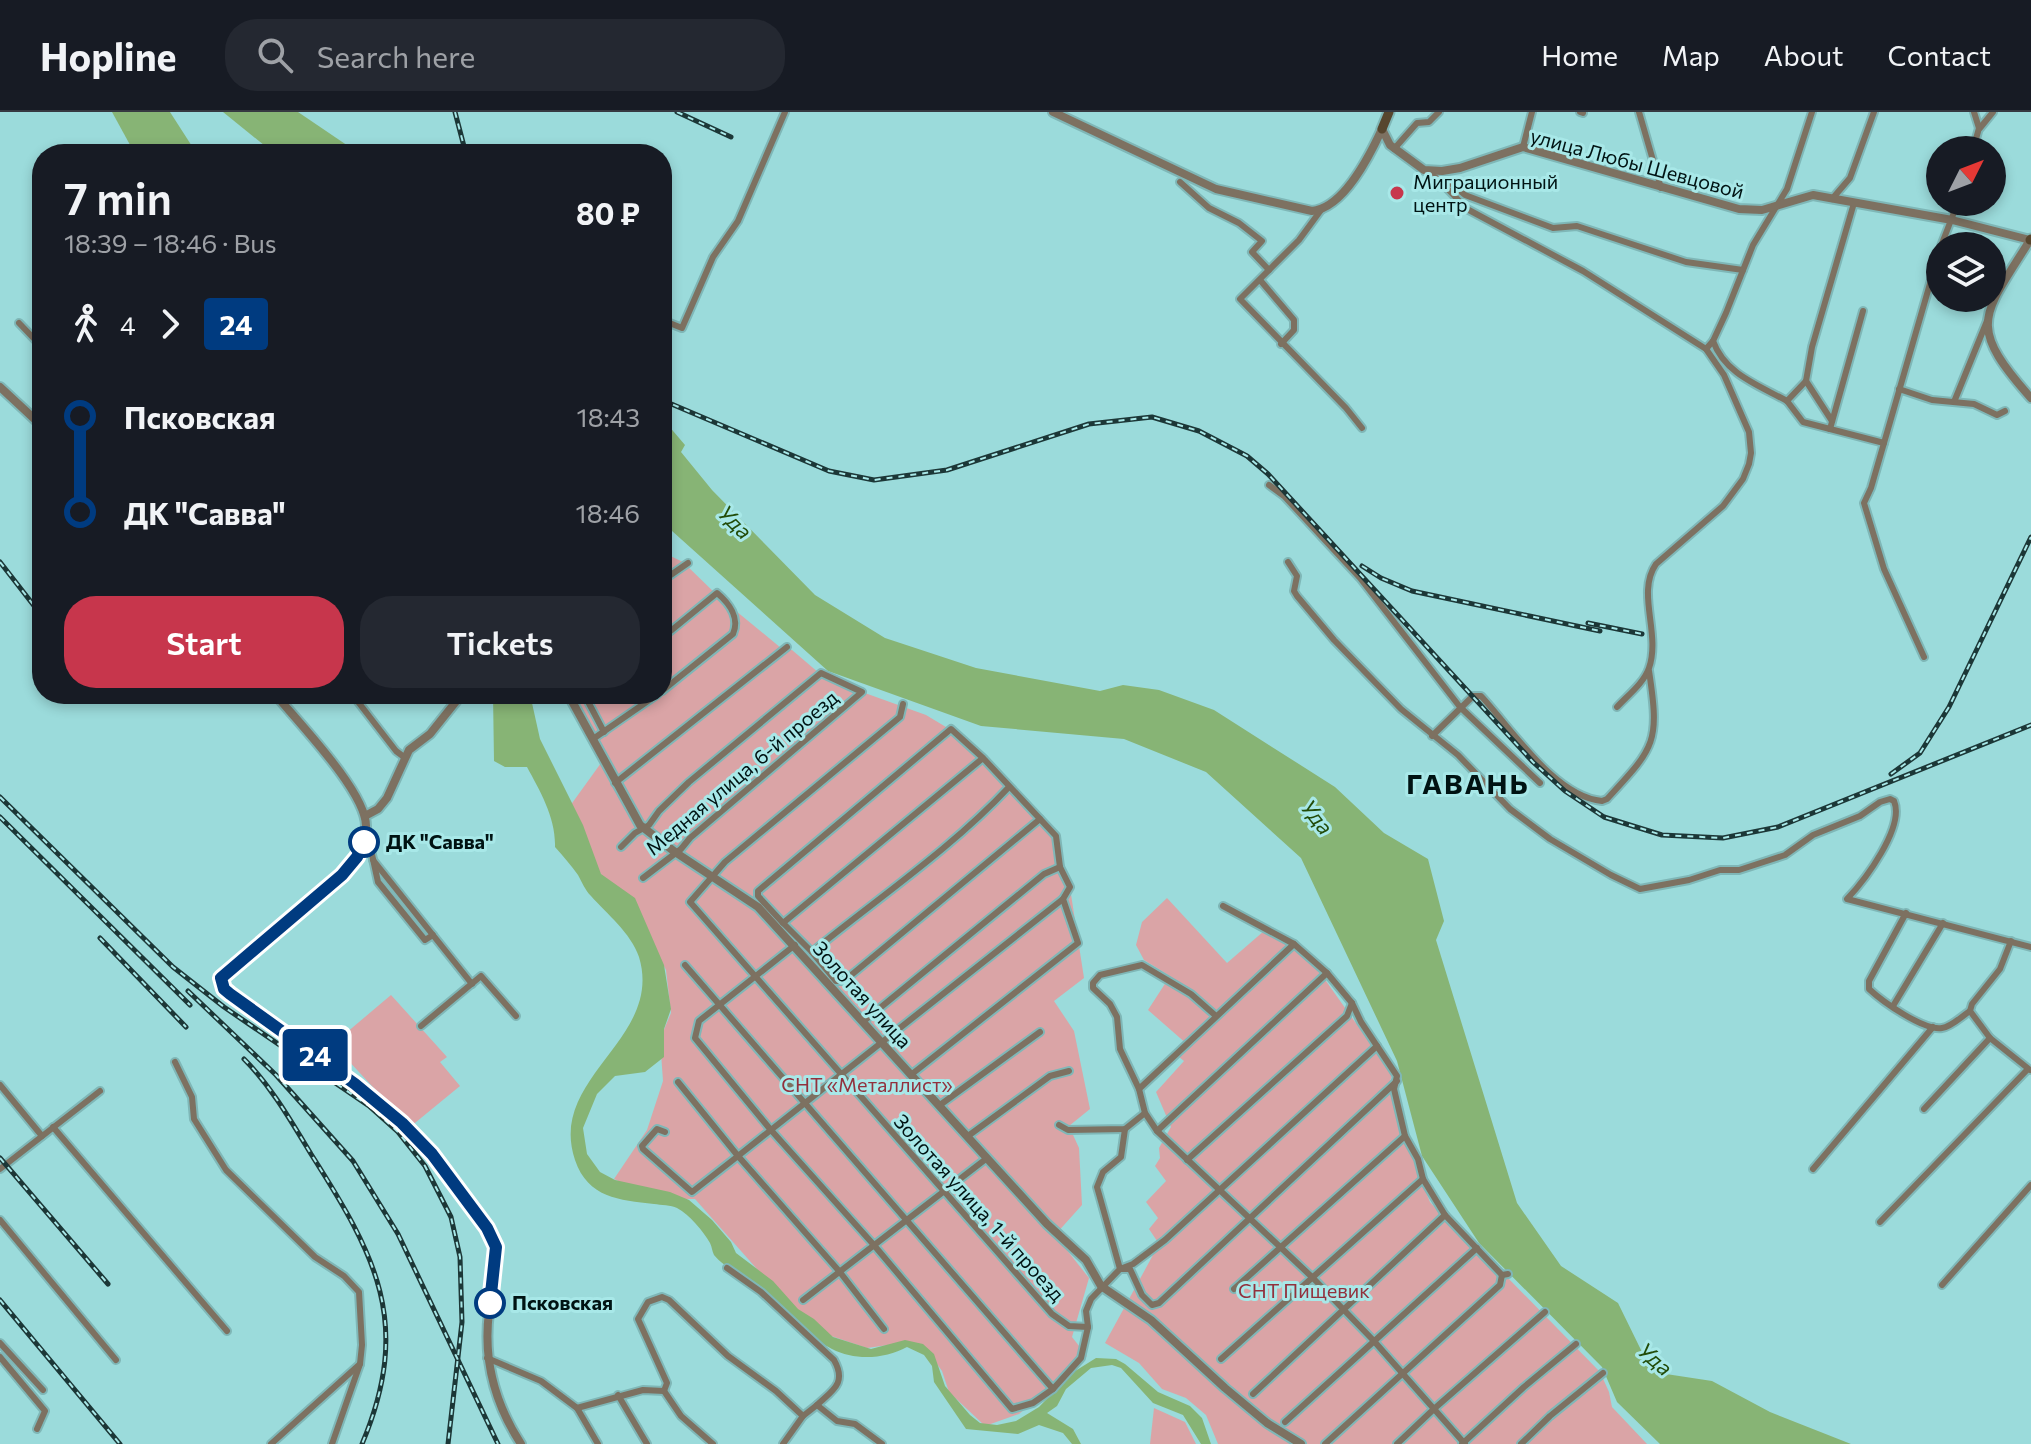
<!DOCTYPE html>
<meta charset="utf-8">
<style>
body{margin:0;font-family:Commissioner,sans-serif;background:#242831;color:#f1f3f6;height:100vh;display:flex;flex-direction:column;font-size:30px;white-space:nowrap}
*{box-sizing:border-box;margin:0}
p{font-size:26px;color:#9ea1a6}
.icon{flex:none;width:44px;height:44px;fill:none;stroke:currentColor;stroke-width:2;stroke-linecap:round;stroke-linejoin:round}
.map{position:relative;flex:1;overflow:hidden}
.drawer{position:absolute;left:32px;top:32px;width:640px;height:560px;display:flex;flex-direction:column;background:#171b24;border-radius:32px;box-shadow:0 4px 12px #0003}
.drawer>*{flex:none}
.badge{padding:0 16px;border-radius:6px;font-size:28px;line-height:52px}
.needle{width:52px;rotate:48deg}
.tools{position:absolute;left:1926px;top:24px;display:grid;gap:16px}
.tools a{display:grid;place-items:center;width:80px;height:80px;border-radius:50%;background:#171b24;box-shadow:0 4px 12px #0003;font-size:40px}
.map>.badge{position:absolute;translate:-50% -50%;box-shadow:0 0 0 4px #fff}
.legs{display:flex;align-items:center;gap:12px;height:88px;padding:0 32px;font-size:26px}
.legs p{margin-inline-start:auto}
.summary{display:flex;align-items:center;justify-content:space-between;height:136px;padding:0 32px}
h1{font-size:44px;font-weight:600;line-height:60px}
.primary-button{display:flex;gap:16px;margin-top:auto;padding:16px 32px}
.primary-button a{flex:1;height:92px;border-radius:32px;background:#c7364c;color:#fff;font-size:32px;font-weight:600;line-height:92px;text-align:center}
.primary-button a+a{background:#242831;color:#f1f3f6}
ul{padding:0 32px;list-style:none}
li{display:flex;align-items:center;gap:28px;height:96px;font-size:30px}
li i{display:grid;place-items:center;width:12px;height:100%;margin:0 10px;background:currentColor}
li i::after{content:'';width:20px;height:20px;margin:-10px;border:6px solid;border-radius:50%;background:#171b24}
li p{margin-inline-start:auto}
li:first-child i{background:linear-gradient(#0000 50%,currentColor 0)}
li:last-child i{background:linear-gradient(currentColor 50%,#0000 0)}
header{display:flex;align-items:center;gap:48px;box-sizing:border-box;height:112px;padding:0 40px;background:#171b24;border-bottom:2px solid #363941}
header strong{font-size:38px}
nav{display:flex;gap:44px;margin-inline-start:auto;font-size:28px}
.search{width:560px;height:72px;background:#242831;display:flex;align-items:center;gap:20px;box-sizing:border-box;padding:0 28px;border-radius:32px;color:#9ea1a6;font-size:30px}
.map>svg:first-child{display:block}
.green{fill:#daa4a6}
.water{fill:#87b475}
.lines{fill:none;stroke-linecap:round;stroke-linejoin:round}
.minor-casing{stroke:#7fb7b7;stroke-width:10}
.tertiary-casing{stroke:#7fb7b7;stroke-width:12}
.secondary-casing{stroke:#7fb7b7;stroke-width:13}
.minor{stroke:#7d7161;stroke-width:6}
.tertiary{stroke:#7d7161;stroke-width:8}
.secondary{stroke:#57462e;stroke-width:9}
.rail-casing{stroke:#1c3737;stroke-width:5}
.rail{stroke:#a8e8e8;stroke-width:2;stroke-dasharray:6;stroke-linecap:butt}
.line-1-casing{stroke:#fff;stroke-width:18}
.line-1{stroke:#003b80;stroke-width:12}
.poi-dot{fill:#c7364c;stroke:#a8e8e8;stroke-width:3}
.stop-1-dot{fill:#fff;stroke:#003b80;stroke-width:4}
.labels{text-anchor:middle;stroke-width:6;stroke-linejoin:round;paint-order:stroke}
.street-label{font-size:20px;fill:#001313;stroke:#a8e8e8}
.poi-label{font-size:20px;fill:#001313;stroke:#a8e8e8;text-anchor:start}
.stop-label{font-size:20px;font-weight:bold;fill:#001313;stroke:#a8e8e8;text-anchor:start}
.park-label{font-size:20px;fill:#92313d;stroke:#a8e8e8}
.water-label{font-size:22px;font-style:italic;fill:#224c09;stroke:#a8e8e8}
.district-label{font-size:28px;font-weight:bold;letter-spacing:2px;fill:#001313;stroke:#a8e8e8}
</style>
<header>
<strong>Hopline</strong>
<div class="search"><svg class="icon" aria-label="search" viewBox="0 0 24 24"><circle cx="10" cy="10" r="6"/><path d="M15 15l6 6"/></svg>Search here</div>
<nav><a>Home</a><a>Map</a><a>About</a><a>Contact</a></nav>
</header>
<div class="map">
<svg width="2031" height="1332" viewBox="0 0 2031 1332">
<rect width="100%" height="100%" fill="#9bdbdb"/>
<g class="green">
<path d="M662,440l21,10 36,35 62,51 11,2 34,29 100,36 35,21 90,94 19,58 14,90 -30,23 20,30 16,78 -21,17 10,22 3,57 -27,30 34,43 -17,59 15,19 -68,58 -34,12 -36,-34 -7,-21 -15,-21 -32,-6 -28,4 -36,-12 -44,-33 -92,-104c-29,1 -56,-8 -81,-20l33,-49 16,-49 -3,-42 11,-26 -5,-43 -37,-72 -24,-17 -13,-22 -22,-53 31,-43 -29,-69h90z"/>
<polygon points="1167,786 1227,851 1264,819 1299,837 1321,862 1392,962 1390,970 1402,1023 1416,1047 1420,1066 1430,1090 1502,1170 1507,1165 1600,1260 1609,1280 1612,1295 1647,1332 1218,1332 1206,1303 1186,1286 1162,1277 1139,1251 1105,1231 1159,1132 1149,1117 1158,1106 1146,1090 1166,1069 1155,1054 1160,1046 1159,1036 1171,1015 1156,980 1184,949 1179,945 1188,933 1148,898 1170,864 1144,848 1136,833 1142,810"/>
<polygon points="391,883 447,945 440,950 460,974 410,1015 333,932"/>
<polygon points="1154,1296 1185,1310 1196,1332 1150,1332"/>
</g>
<g class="water">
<polygon points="112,0 170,0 197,42 135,42"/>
<polygon points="223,0 298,0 360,42 275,42"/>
<polygon points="662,306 685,333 681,340 712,378 815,483 885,526 976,556 1100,579 1123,573 1159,578 1214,598 1335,675 1384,721 1428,747 1444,809 1436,828 1517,1091 1561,1154 1618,1191 1641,1238 1666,1262 1712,1269 1770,1300 1851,1332 1660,1332 1617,1290 1602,1255 1479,1131 1422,1044 1397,949 1301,746 1206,660 1124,627 981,614 828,559 662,410"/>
<path d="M493,582h37l10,45 43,86 18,49 34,24 29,67 7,44 -7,20v28l-19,15 -30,4 -18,18 -14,34 4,26 13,18 15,8 55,12 19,8 23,20 19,22 5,11 37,28 25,28 16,10 19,18 38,12 34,-9 18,4 11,10 11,32 25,29 10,8 17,2 19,-4 23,-14 33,-34 24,-15 20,1 9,5 33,28 32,14 12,12 9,26h-10l-18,-29 -30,-12 -32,-35 -9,-3 -21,3 -25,21 -9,17 -10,7 26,16 8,15h-9l-9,-11 -24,-8 -21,9 -52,-5 -32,-47 -2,-16 -8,-11 -17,-8c-22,12 -52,14 -75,2 -16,-8 -38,-30 -52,-42 -7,-7 -13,-16 -21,-22 -14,-10 -34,-16 -45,-30 -2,-4 -2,-8 -4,-12 -7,-12 -20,-28 -33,-35 -6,-3 -16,-3 -23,-4 -35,-4 -66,-6 -79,-44 -28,-83 89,-120 64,-203 -8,-24 -32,-43 -48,-61 -6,-6 -9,-14 -13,-21 -7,-10 -15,-19 -23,-28 1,-29 -15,-56 -28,-80h-22l-11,-6z"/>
</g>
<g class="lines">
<defs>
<g id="minor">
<polyline points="1580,0 1583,1"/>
<polyline points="1639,0 1661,76"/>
<polyline points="1980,16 1993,0"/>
<polyline points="1523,35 1532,0"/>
<polyline points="1394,37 1417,11 1429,10 1439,0"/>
<polyline points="1973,38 1979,16 1974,0"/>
<path d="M1426,59l13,9 28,29 116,62 123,78 18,26 25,57 2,21 -2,11 -6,15 -20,27 -67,58c-20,29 5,69 -7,104 -5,15 -22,28 -32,39"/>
<polyline points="1440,68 1448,69 1465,83 1553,116 1577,114 1686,150 1743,158"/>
<polyline points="1180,70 1209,96 1239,111 1262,129 1252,140 1269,158"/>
<polyline points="1832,87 1850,66 1874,0"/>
<polyline points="1321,98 1299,128 1240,187 1346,296 1362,316"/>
<polyline points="1941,134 1958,90"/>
<polyline points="1260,168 1294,208 1294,218 1281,232"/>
<polyline points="662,208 682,216 713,145 738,109 785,0"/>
<polyline points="19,211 42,235"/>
<path d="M1713,229c12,33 45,44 74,60l19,-20 6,-34 42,-144"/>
<polyline points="1706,237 1713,229 1726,201 1753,133 1787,77 1812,0"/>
<polyline points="1806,269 1832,309"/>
<polyline points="1899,277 1932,288 1974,292 1997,303 2005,299"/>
<polyline points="1787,289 1803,310 1884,331"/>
<polyline points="1954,290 1987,209"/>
<polyline points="1830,317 1863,199"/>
<polyline points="1269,373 1284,384 1360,466 1460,595 1540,671"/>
<path d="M1288,450l9,14 -3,15 3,5 37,44 67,69 57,46 52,54 40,30 61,36 29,14 49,-9 31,-10h19l46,-15 28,-20 47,-19 20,-14 10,-3 4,2c11,26 -29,79 -47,98l184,48"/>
<polyline points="662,469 688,451"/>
<path d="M662,526l55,-45c12,10 23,25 16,41l-71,57"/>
<polyline points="1924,545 1884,457 1864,391 1871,376 1940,137"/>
<polyline points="352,582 396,639 404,645"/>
<polyline points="584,582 604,620"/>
<polyline points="903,592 900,605 725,750 690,790 1052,1202 1069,1214 1088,1215"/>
<path d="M1432,624l41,-40h8c30,32 74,101 121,105l5,-2c48,-52 53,-56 42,-128"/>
<polyline points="593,627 658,582"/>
<polyline points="615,671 787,535"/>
<polyline points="365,728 371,738 378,770 425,828 433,823"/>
<polyline points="621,735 635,721 649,713 659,699 689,670 821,561 862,580 690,726 681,737 643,766"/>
<polyline points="373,748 472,872"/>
<polyline points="1223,794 1294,832 1327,861 1352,891 1361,910 1397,964 1394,977 1405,1024 1418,1047 1423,1067 1445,1103 1502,1163 1508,1162"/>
<path d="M1906,801l-37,68v8c14,13 55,42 73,39 9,-1 20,-12 28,-17"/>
<path d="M783,811l29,29c66,-54 139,-103 197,-165"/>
<polyline points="2011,829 2000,857 1972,892 1970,899 1990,926 2030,958"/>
<polyline points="795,833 699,909 695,926 770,1017 873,1132 1012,1297 1033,1291 1053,1277 1081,1246 1088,1215 1086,1199 1091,1187 1120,1157 1097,1075 1103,1060 1121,1045 1125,1017"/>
<polyline points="812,840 836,869 844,869 1040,707"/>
<polyline points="685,853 1053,1277"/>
<polyline points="1893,894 1943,811"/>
<polyline points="1216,904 1191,882 1142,853 1100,863 1093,871 1093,876 1110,892 1117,905 1120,937 1139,977 1145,1001 1157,1019 1313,1166 1373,1228 1465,1332"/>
<polyline points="864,909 1044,762 1060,755"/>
<polyline points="421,914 481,864 516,904"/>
<polyline points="1377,934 1165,1128 1133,1152 1120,1157 1130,1157 1142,1183 1152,1193 1159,1191 1397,969"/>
<polyline points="175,950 192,985 194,1007 226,1058 315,1145 344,1164 359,1180 362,1233 360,1252 332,1332"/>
<polyline points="912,962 1078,831 1063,787 1070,775 1060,755 1056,724 983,646 951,617 758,779 758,784 783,811 983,646"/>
<polyline points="678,970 738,1044 1063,787"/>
<polyline points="0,973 42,1024"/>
<polyline points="1139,977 1294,832"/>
<polyline points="940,993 1040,920"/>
<polyline points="1924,997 1990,926"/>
<polyline points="1059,1013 1068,1018 1125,1017 1145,1001"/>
<polyline points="53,1015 227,1219"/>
<polyline points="1157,1019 1327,861"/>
<polyline points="665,1020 657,1017 642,1034 643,1037 692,1080 738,1044 839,1159 884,1217"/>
<polyline points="968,1024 1050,964 1069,959"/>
<polyline points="1187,1048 1347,904 1352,891"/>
<polyline points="0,1057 100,979"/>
<polyline points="1813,1057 1933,915"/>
<polyline points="0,1108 116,1248"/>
<polyline points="1880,1110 2027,958"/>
<path d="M727,1156l34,24 73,68c13,23 -1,30 -17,45"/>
<polyline points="1942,1173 2031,1073"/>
<polyline points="1234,1177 1405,1024"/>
<polyline points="803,1188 987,1046"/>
<polyline points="0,1231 43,1278"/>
<polyline points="0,1245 45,1299 37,1317"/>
<polyline points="487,1246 541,1269 577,1296 598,1332"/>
<polyline points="1221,1247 1423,1067"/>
<polyline points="664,1279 667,1271 638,1207 648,1190 662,1185 669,1188 728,1244 776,1279 803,1304"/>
<polyline points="664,1279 681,1304 713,1332"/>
<polyline points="1253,1282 1445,1103"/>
<polyline points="618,1283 647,1332"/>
<polyline points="577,1296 643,1278 664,1279"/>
<polyline points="1285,1310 1477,1136"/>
<polyline points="271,1332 360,1252"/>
<polyline points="783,1332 803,1304 817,1293 837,1309 855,1312 882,1332"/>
<polyline points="1325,1332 1500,1173 1502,1163"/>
<polyline points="1397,1332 1435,1296 1545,1200"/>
<polyline points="1462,1332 1524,1275 1576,1232"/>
<polyline points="1521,1332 1550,1304 1603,1261"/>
</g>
<g id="tertiary">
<path d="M1053,0l163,77 96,22c32,-3 58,-56 70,-82"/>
<path d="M1382,17l8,16 34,25 18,1 18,-3 63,-21 216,62 23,1 51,-15 139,25 78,20c-47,76 -65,84 1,158"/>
<polyline points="0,275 42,314"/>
<path d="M275,582c23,28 91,98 91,132 1,20 -12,35 -24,49l-121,103 3,11 6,5c58,42 123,81 174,131 25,25 46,51 66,79 10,14 25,30 26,48 2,19 -4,41 -7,60 -6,47 6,92 32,132"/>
<polyline points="568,582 640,713 675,740 758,795 1047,1112 1086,1148 1101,1174 1151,1208 1225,1276 1267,1311 1301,1332"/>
<polyline points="365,704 378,697 387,686 409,638 430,622 462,582"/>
</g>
<g id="secondary">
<polyline points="1382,17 1389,0"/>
<polyline points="2030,128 2031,127"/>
</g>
</defs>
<use href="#minor" class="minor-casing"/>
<use href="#tertiary" class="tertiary-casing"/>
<use href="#secondary" class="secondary-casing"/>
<use href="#minor" class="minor"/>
<use href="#tertiary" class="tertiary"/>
<use href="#secondary" class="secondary"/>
<defs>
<g id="rail">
<polyline points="455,0 466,42"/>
<polyline points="677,0 731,25"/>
<polyline points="662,288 829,359 874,368 947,358 1089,312 1152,305 1199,319 1247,344 1268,362 1533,650 1565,679 1604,705 1662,723 1723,726 1778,715 2031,613"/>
<polyline points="0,450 42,504"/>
<polyline points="1362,454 1381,466 1412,479 1600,519"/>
<polyline points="1588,511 1642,522"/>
<polyline points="1891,662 1920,641 1949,595 2031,425"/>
<polyline points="0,685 173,855 224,895 369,994 398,1020 425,1054 451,1105 460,1145 462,1210 448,1332"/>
<polyline points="0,705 190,893"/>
<polyline points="100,826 186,915"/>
<polyline points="188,879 276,963 353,1049 398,1122 498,1332"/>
<path d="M244,947c27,27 47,62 67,95 65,102 102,169 51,290"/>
<polyline points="0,1046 108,1172"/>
<polyline points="0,1188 120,1332"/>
</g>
</defs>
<use href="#rail" class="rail-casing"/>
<use href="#rail" class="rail"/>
</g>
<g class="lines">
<defs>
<polyline id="line-1" points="364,730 357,745 342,763 221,866 224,877 230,882 355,972 402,1011 432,1042 487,1116 496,1135 490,1191"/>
</defs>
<use href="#line-1" class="line-1-casing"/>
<use href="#line-1" class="line-1"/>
</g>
<circle class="poi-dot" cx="1397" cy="81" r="8"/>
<g class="stop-1-dot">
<circle cx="364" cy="730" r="14"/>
<circle cx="490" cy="1191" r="14"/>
</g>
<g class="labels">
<g class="street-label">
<text transform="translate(1637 52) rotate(15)" y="7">улица Любы Шевцовой</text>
<text transform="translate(742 661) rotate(-40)" y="7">Медная улица, 6-й проезд</text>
<text transform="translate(862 883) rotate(48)" y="7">Золотая улица</text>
<text transform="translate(979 1096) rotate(48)" y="7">Золотая улица, 1-й проезд</text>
</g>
<g class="poi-label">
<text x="1413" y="77">Миграционный<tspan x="1413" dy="23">центр</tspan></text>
</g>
<g class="stop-label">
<text x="386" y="737">ДК "Савва"</text>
<text x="512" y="1198">Псковская</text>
</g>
<g class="park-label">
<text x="867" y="980">СНТ «Металлист»</text>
<text x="1304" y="1186">СНТ Пищевик</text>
</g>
<g class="water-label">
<text transform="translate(735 410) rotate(45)" y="8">Уда</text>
<text transform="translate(1317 705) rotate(52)" y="8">Уда</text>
<text transform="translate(1655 1247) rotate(41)" y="8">Уда</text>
</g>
<g class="district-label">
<text x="1468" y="682">ГАВАНЬ</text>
</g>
</g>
</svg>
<div class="tools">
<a><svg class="needle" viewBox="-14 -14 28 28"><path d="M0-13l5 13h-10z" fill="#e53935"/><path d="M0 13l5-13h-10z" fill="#9ea1a6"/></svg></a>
<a><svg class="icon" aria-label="layers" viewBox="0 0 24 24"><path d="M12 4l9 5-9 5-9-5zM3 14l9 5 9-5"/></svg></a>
</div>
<b class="badge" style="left:315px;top:943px;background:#003b80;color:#fff">24</b>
<section class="drawer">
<div class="summary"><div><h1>7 min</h1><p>18:39 – 18:46 · Bus</p></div><b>80 ₽</b></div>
<div class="legs"><svg class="icon" aria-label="walk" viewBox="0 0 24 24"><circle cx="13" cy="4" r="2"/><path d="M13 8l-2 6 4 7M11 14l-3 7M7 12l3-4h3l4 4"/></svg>4<svg class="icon" aria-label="forward" viewBox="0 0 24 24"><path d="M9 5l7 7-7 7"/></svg><b class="badge" style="background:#003b80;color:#fff">24</b></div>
<ul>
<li><i style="color:#003b80"></i><b>Псковская</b><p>18:43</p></li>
<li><i style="color:#003b80"></i><b>ДК &quot;Савва&quot;</b><p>18:46</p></li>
</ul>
<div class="primary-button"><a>Start</a><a>Tickets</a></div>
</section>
</div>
